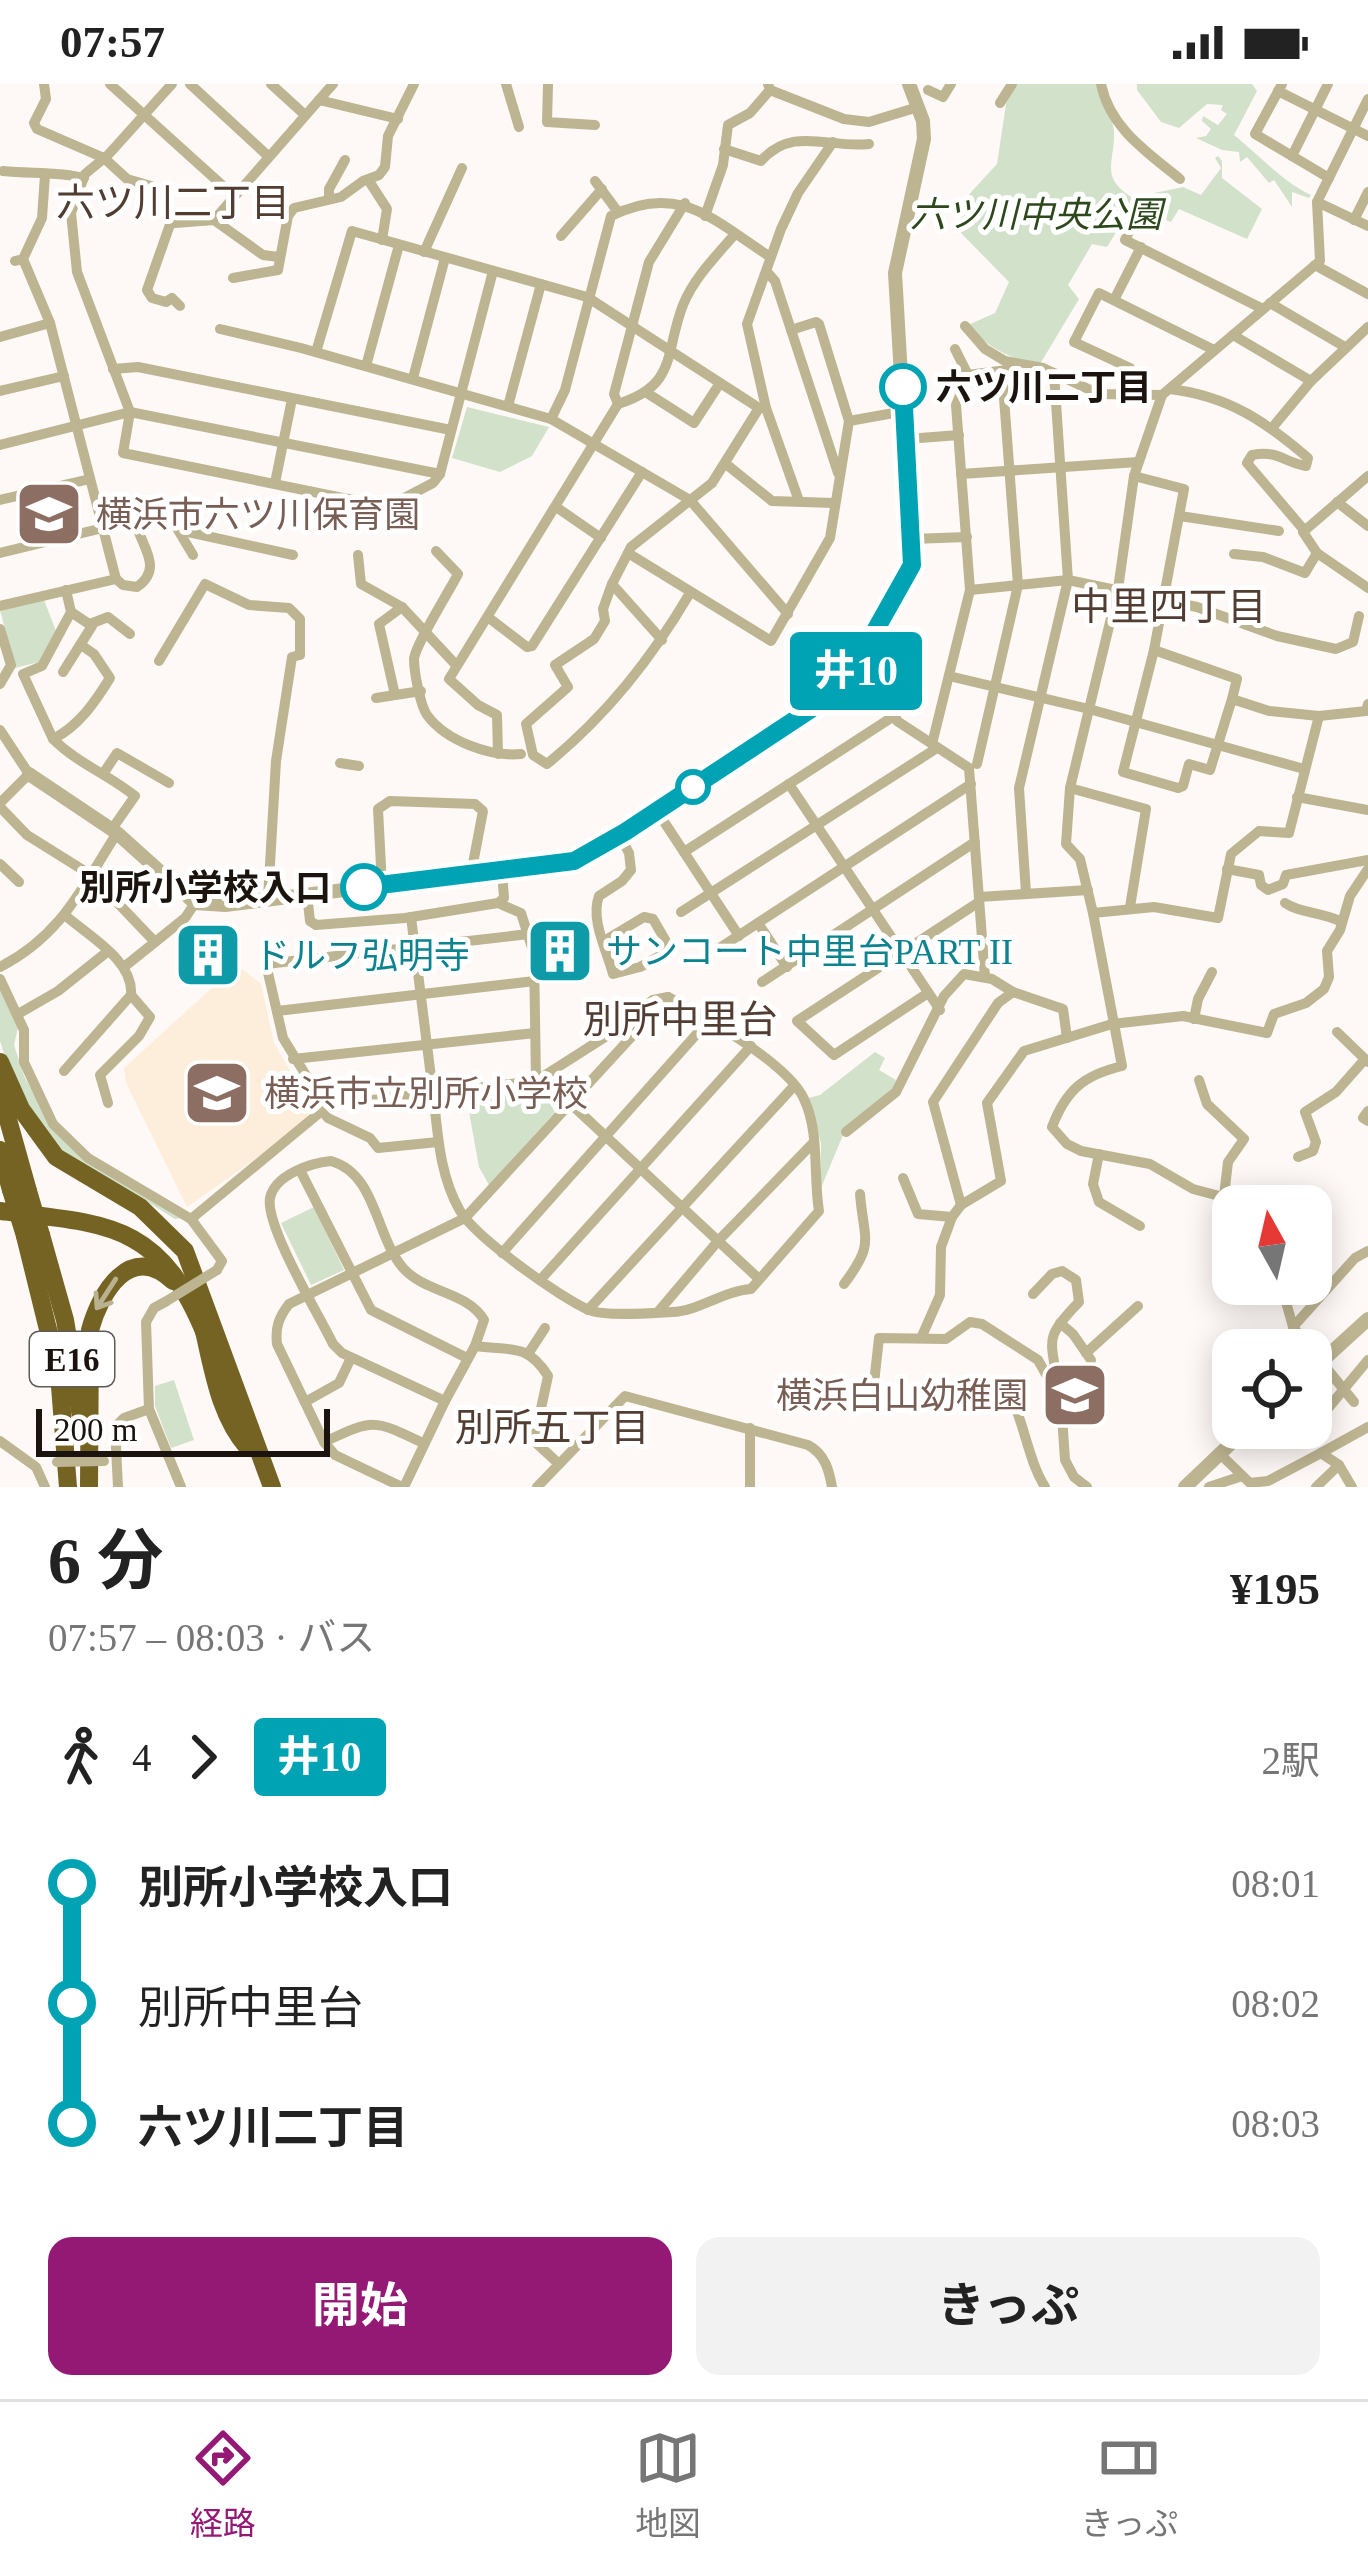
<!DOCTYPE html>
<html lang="ja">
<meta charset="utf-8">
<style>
body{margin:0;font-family:"Times New Roman","Noto Sans JP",serif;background:#f2f2f2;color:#222;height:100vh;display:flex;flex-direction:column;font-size:45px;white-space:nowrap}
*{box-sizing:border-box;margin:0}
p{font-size:39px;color:#767676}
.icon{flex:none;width:66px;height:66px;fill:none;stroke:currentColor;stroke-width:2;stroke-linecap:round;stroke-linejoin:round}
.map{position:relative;height:1403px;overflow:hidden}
.panel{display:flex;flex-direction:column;background:#fff;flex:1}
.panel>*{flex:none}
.badge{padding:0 24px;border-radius:9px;font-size:42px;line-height:78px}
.needle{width:78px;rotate:352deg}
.buttons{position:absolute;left:1212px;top:1101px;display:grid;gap:24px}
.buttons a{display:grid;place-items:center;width:120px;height:120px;border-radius:24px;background:#fff;box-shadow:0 6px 30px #0003;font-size:60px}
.scale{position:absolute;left:36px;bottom:30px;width:294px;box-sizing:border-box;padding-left:12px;border:6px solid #1b130e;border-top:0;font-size:33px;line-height:42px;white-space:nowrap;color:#1b130e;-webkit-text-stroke:9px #fff;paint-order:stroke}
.map>.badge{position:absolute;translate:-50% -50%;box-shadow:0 0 0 6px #fff}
.legs{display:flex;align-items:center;gap:18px;height:132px;padding:0 48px;font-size:39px}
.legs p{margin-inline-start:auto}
.overview{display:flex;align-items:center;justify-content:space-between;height:204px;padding:0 48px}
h1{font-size:66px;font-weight:700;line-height:90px}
.primary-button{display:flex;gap:24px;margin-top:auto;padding:24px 48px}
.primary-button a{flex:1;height:138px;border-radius:24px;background:#941975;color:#fff;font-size:48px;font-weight:700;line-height:138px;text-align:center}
.primary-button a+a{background:#f2f2f2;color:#222}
ul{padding:0 48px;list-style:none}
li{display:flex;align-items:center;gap:42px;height:120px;font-size:45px}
li i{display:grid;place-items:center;width:18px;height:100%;margin:0 15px;background:currentColor}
li i::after{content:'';width:30px;height:30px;margin:-15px;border:9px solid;border-radius:50%;background:#fff}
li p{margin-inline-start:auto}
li:first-child i{background:linear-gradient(#0000 50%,currentColor 0)}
li:last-child i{background:linear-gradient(currentColor 50%,#0000 0)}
.status{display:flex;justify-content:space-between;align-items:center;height:84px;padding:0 60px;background:#fff;direction:ltr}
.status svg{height:33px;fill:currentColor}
.dock{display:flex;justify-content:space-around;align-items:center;height:168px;border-top:3px solid #e0e0e0;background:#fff;font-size:33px;color:#767676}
.dock a{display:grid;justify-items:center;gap:6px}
.dock .selected{color:#941975}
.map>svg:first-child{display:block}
.education{fill:#fdeddb}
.green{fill:#d1e1ca}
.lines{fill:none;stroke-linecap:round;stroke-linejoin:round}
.minor{stroke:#bdb491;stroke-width:10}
.tertiary{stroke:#bdb491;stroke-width:14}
.motorway{stroke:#746323;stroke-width:18}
.minor-bridge{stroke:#bdb491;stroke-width:10}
.motorway-bridge{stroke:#746323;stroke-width:18}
.oneway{stroke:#bab191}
.line-1-casing{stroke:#fff;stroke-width:27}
.line-1{stroke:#00a3b4;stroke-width:18}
.stop-1-dot{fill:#fff;stroke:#00a3b4;stroke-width:6}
.labels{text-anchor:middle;stroke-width:10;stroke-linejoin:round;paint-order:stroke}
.shield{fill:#fff;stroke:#5f5a56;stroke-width:3}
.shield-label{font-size:33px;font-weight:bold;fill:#1b130e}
.park-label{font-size:36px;font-style:italic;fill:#2c481c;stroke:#fff}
.stop-label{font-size:36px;font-weight:bold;fill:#1b130e;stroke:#fff;text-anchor:start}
.education-label{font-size:36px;fill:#785e54;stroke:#fff;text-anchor:start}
.culture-label{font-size:36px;fill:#0d838f;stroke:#fff;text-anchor:start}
.neighbourhood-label{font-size:39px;fill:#513d31;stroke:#fff}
</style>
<div class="status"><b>07:57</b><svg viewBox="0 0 49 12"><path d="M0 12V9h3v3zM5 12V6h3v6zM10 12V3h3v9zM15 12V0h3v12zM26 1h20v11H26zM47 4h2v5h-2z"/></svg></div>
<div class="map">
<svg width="1368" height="1403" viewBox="0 0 1368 1403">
<rect width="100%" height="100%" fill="#fef9f6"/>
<polygon class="education" points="237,881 261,900 274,959 309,1020 308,1038 187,1123 126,999 124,984"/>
<g class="green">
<path d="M1014,0h82c5,14 17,33 18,47 1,34 -16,46 22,69l-29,47 -15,-3 -24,41 11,14 -39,65c-30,-5 -51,-15 -72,-39l27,-12 14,-31 -48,-49v-30l36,-39 9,-60z"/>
<path d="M1137,0h115l5,7 -23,44c25,20 50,48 77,60l-2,3 -17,-6v15l-18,-27 -5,3 -22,-26 -7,5 -1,-10 -17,-2 -26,-12 10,-2 5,-7 -9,-8 1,-5 15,9 9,-11 -6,-4 2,-5 -16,-1 -28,24 -18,-6 -24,-32z"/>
<polygon points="1218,72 1222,77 1222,94 1262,125 1247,155 1179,125 1171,138 1146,128 1149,120 1140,112 1183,103 1201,111 1221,84 1215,74"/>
<polygon points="467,323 549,343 532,372 500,388 452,374"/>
<polygon points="44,516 56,547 39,578 15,584 0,526"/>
<polygon points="0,907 18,944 14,961 24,992 58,1051 183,1134 175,1135 125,1104 106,1100 46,1056 14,1000 0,957"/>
<polygon points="875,968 885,974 879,986 896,996 893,1004 845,1046 821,1104 821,1059 808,1014 820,1011"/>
<polygon points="539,1001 555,1028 489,1101 479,1083 466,1011"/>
<polygon points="314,1123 344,1186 311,1201 281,1139"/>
<polygon points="174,1296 194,1356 171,1364 155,1322 155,1302"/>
</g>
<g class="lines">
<g class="minor">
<polyline points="44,0 46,15 34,39 37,45 104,74 127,95 151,102 165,115 175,139 214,136 263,171 279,173"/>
<polyline points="110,0 233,111"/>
<polyline points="172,0 108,71 85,90 71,129 77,188 130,328 123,369 387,423 433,399 440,390 493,187"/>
<polyline points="190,0 268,72"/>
<polyline points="271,0 305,31"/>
<polyline points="506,0 519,43"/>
<polyline points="548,0 547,38 595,41"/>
<path d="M1101,0c9,44 46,68 79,95"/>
<polyline points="1282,0 1255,50 1329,94"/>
<polyline points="770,6 844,35 869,38 918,23"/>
<polyline points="928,6 943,13 951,0"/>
<polyline points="1278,7 1368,52"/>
<polyline points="319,16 398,35"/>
<polyline points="1000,19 1012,0"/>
<path d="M724,65l37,12c32,-36 68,-12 108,-17"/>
<polyline points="1292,72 1328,0"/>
<path d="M3,87c27,3 54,0 81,7"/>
<polyline points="369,97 387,125 382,156"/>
<polyline points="595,97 618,128"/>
<polyline points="329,115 329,105 345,76"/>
<polyline points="1317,118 1368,142"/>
<polyline points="1141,123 1125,156 1263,225"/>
<polyline points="173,132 147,206 152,214 166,218 172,214 180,222"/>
<polyline points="705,132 723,81 728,41 750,29 770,6 768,0"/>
<polyline points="214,136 333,0"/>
<polyline points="1354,136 1368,108"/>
<polyline points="561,152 602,105"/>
<polyline points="424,168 462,84"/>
<polyline points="23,175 50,239 116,495"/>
<polyline points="15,177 23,175 42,134 45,91"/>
<polyline points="1315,181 1368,210"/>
<polyline points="768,189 775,197 838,389"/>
<polyline points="233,194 278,186 288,132 294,124 341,113 363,97 379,91 385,83 388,52 414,0"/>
<polyline points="1114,216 1141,163"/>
<polyline points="1270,219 1345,263"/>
<polyline points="965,242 985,265 1005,277 1043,284 1099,310 1162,311"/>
<polyline points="220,245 301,264 551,335 690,416 788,530"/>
<polyline points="791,246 816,238 819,240 849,337"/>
<polyline points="1233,251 1311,297"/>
<polyline points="0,253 50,239"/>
<polyline points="316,268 352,147 587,213 759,324"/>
<polyline points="366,282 399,161"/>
<polyline points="113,285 138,283 451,346"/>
<polyline points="968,291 1007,286"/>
<polyline points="413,294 445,174"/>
<path d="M1170,305c58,7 95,32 138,69l-2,8c-24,-4 -26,-16 -54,-11l-5,8 57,67"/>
<polyline points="0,307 64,292"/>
<polyline points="647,309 694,339 720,299"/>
<polyline points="1120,309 1130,284 1074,258 1099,209 1214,266"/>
<polyline points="618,320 614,310 649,178 685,119"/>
<polyline points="508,322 541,200"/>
<path d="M551,335l14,-29 46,-174c68,-34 102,4 158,40"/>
<polyline points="1272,344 1311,297 1368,243"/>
<polyline points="907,355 959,351"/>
<polyline points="0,361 130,328 440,390"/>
<polyline points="726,380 772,417 834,419"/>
<polyline points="961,390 1138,378"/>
<polyline points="1134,392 1184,405 1154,566"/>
<polyline points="1368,392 1303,448 1317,469 1368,504"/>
<polyline points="275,399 292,315"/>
<polyline points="0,416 90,395"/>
<polyline points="799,417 766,324 747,240 781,145 798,109 833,58"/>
<polyline points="1337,418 1368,442"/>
<polyline points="556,423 601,454"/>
<polyline points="1180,432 1279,447"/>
<polyline points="179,446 293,471"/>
<polyline points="912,455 967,453"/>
<path d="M436,467l22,23c-8,16 -43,71 -44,85 0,12 6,46 13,56 19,26 63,42 94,39"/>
<polyline points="0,469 103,444"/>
<polyline points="628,469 771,557 830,454 849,337 905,327"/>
<polyline points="1234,470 1263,473 1305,489 1317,469"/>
<polyline points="358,471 361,500 402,523 456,581"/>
<polyline points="612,500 662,556"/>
<path d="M66,506l5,22 -29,54 -19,8 30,65c26,-13 42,-37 57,-61l-16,-24 -13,-9"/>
<polyline points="970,506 1068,496 1197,523 1277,552 1336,565 1353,558 1359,532"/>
<path d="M690,509c-39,66 -83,122 -143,171l-14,-9 -7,-31 42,-37 -13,-22 39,-26 11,-18 -2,-12 9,-25 19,-37 81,-64 47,-75h7"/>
<path d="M0,522l116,-27 7,6 14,2c24,-17 9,-35 1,-57l11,-15h20l24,40"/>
<polyline points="489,534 527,563 532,562 642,388"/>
<polyline points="90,540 108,533 130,550"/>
<polyline points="0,545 11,581 0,600"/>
<polyline points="159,577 205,500 249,521 289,524 300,535 300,571 292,573 276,677 268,815"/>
<polyline points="63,588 92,542 71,528"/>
<polyline points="855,590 892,620 897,637 969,684 985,893"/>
<polyline points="949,592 1089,625 1304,685"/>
<polyline points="395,611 379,540 402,523"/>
<polyline points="376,614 421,607"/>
<polyline points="1232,615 1210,686 1189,680 1183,702 1178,704 1123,688 1154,566 1237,595 1232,615 1269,627 1319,632 1289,749 1259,747 1231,770 1218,834 1154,823 1093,829 1080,775 1066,760 1070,704 1118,505 1134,392 1162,311 1320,177 1317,118 1368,15"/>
<polyline points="1319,632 1366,627 1368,620"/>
<polyline points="0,646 29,690 0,719"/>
<path d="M53,655c25,25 55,35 82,57l-23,33"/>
<polyline points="932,660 970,506 956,321 968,291 955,265"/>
<path d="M498,670l-1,-39 -19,-10 -29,-26 169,-275c60,-19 46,-50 65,-99 11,-27 33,-49 52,-71"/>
<polyline points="340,679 359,682"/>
<polyline points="977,680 1018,501 1002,287"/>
<polyline points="105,687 117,669 169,699"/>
<polyline points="789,700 940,926"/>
<polyline points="1070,704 1146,725 1130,823"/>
<polyline points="1297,713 1368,726"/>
<polyline points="0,723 27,751 91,791 155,858"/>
<polyline points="657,727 739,852"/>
<polyline points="684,768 894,632"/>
<polyline points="0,780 19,798"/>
<polyline points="1227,785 1259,791 1261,801 1268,806 1283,800 1286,791 1368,776"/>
<polyline points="382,801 378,725 390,717 475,720 483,727 471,790"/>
<polyline points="1026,809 1019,704 1068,496 1054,289"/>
<polyline points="307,810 310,837 316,841 405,834 498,819 521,829 534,870 536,997"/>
<polyline points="979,813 1088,806"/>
<polyline points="498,819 504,814 502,787"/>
<path d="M1285,819c14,10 38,9 57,19"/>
<polyline points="681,828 937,664"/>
<path d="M1093,829l29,153c-38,9 -56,24 -70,61l15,17 14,7 69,13 43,25 64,17"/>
<polyline points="758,839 787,883"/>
<path d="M604,857l40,-24 9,2 18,31 -31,17 -27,7c-6,-23 -23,-55 -14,-78l23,-15 9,-11 -2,-17 -9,-17"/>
<polyline points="715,867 971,700"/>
<path d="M0,883c61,-31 82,-79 117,-134"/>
<polyline points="124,883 185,834 195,819"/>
<polyline points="0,895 24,946 24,978 53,1040 88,1074 191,1135 222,1177 217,1186"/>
<polyline points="762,898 975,758"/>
<polyline points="928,909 834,971 797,937 979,818"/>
<polyline points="277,927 535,897"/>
<polyline points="18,930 58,907 107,868"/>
<polyline points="1194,935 1198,915 1212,888"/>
<polyline points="1337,948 1368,978"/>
<polyline points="293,975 535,949"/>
<path d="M64,987l67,-76c3,-34 -41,-58 -65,-79"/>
<polyline points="1199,996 1207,1020 1244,1055 1228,1078 1224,1112"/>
<polyline points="108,1019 100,991 139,952 150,933 131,911"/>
<polyline points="572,1021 758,1194"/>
<polyline points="1368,1027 1363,1034 1368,1037"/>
<polyline points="846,1048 896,1008 944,912 964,890 992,895 1013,908 1063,925 1067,954"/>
<polyline points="438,1058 378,1064 370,1054 328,1034 322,1027 315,1006 283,954 266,880 529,850"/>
<polyline points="1099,1070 1093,1100 1099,1118 1140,1142"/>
<polyline points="1298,1073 1313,1067 1316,1058 1305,1028 1336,1008 1365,975"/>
<path d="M331,1077c46,13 44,76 73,108 22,24 64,23 80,51l-9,26 -30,55 -103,-48 -9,-9c-14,-29 -68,-118 -63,-146 5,-23 40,-35 61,-37z"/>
<polyline points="300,1086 371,1226 467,1274"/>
<polyline points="903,1094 918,1130 952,1133"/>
<polyline points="961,1121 933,1018 998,919 1013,908"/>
<polyline points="1256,1121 1285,1108"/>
<path d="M191,1135l138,-114 207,-24 69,-44 48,-37 15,-3c35,19 120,66 136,102 16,34 9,76 15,112l-68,78c-28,2 -52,22 -79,23 -19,1 -66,5 -83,-2 -28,-12 -116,-74 -130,-101 -20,-36 -21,-76 -26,-116l-22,-176"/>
<polyline points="502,1169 710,935"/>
<polyline points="542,1194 751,962"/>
<path d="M844,1200c31,-41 20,-42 16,-90"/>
<polyline points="1281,1200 1293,1243 1354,1318"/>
<path d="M1033,1210l19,-20 10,-3 14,9 3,22c-35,36 -28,36 -22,79"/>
<polyline points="588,1226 794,1002"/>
<polyline points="658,1228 718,1157 814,1058"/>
<polyline points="1060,1239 1073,1250 1091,1276"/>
<polyline points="1293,1243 1355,1174 1368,1167"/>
<polyline points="922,1252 940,1211 941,1163 952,1133 961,1121 1001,1097 987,1019 1024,967 1112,940 1183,932 1267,949 1274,930 1306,919 1324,905 1329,893 1327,867 1340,846 1350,812 1368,785"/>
<path d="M475,1262c34,5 52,-4 73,30l-14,65 25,23"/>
<polyline points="1086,1269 1138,1222"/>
<polyline points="528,1270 545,1244"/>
<polyline points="874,1299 879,1254 946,1255 970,1238 982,1240 1038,1276 1061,1317 1065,1376 1074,1393 1087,1403"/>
<polyline points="305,1318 339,1299 351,1274"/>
<polyline points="149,1325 146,1238 154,1224 165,1218"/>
<path d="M937,1326l15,-17 49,-12c23,30 24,74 44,106"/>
<polyline points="1311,1333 1325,1328 1368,1276"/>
<polyline points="1254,1344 1255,1344"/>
<polyline points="0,1357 36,1383 45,1403"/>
<path d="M324,1358c50,-23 49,-23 99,1"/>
<polyline points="1321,1369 1368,1343"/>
<polyline points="1220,1370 1250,1399 1268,1397 1321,1369 1339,1381 1352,1403"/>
<polyline points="118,1403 115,1343 124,1334 149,1325 181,1403"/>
<path d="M402,1403l-67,-32 -11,-13 -47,-98c-2,-17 2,-27 12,-40l176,-86 203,-221"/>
<polyline points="404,1403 445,1317"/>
<path d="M537,1403l88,-91 183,49c17,9 21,25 24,42"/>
<polyline points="750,1403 750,1344"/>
<polyline points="1209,1403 1242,1392"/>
<polyline points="1316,1403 1339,1381"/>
</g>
<g class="tertiary">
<polyline points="29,690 117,749 195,819 225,821 574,777 625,749 843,604 855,590 912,481 895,189 924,55 923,37 909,0"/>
<polyline points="1311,1287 1368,1235"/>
<polyline points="1185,1403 1247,1344"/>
</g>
<g class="motorway">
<polyline points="0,978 21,1025 56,1073 140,1123 185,1167 272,1403"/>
<polyline points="0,1007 28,1107"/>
<polyline points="0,1066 11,1106"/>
<path d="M0,1127c111,13 160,12 206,125"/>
<polyline points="41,1151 65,1236 82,1339"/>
<polyline points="25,1152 59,1290 68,1403"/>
<path d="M203,1243c10,42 16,88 45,121"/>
<path d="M89,1403l1,-157c10,-37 40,-89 83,-49"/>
</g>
<g class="minor-bridge">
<polyline points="165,1218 217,1186"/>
<polyline points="57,1378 104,1377"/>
</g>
<g class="motorway-bridge">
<polyline points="11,1106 25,1152"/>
<polyline points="28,1107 41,1151"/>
</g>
</g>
<defs><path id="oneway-shaft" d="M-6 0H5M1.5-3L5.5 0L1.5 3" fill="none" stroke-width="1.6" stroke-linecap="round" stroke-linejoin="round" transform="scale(3)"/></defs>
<use class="oneway" href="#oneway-shaft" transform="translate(106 1210) rotate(123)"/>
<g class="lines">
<defs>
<polyline id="line-1" points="364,803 574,777 625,748 843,604 912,481 903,303"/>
</defs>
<use href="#line-1" class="line-1-casing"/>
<use href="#line-1" class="line-1"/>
</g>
<defs>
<symbol id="school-square" viewBox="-11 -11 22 22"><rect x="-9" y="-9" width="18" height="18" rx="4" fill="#8d6e63" stroke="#fff"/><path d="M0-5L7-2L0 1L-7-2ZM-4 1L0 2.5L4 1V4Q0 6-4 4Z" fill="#fff"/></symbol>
<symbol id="building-square" viewBox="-11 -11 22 22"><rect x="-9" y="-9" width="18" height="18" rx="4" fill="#0f9aa8" stroke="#fff"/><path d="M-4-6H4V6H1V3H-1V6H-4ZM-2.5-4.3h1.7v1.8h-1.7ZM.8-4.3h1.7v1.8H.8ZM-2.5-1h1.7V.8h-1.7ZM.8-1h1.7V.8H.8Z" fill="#fff"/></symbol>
</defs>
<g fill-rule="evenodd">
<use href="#school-square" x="11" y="392" width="76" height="76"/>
<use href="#building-square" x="522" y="829" width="76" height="76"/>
<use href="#building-square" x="170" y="833" width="76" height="76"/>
<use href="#school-square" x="179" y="971" width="76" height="76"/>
<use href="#school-square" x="1037" y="1273" width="76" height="76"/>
</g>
<g class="stop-1-dot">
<circle cx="903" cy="303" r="21"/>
<circle cx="693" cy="703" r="15"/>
<circle cx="364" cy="803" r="21"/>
</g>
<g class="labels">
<rect class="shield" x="30" y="1248" width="84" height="54" rx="9"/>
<g class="shield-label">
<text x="72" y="1287">E16</text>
</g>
<g class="park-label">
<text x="1036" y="143">六ツ川中央公園</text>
</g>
<g class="stop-label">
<text x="936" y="316">六ツ川二丁目</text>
<text x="331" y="816" text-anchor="end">別所小学校入口</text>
</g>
<g class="education-label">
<text x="96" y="443">横浜市六ツ川保育園</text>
<text x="264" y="1022">横浜市立別所小学校</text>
<text x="1028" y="1324" text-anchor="end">横浜白山幼稚園</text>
</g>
<g class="culture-label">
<text x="606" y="880">サンコート中里台PART II</text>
<text x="254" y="884">ドルフ弘明寺</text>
</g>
<g class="neighbourhood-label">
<text x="173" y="132">六ツ川二丁目</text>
<text x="1169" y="536">中里四丁目</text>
<text x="680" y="949">別所中里台</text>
<text x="552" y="1357">別所五丁目</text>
</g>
</g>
</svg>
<div class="buttons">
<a><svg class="needle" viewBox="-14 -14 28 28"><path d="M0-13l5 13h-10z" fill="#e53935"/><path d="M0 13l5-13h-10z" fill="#767676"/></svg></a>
<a><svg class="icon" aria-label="locate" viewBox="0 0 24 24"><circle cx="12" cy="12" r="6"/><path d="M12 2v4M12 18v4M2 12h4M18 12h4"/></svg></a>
</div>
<div class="scale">200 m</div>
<b class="badge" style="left:856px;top:587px;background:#00a3b4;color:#fff">井10</b>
</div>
<section class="panel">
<div class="overview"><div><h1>6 分</h1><p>07:57 – 08:03 · バス</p></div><b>¥195</b></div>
<div class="legs"><svg class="icon" aria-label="walk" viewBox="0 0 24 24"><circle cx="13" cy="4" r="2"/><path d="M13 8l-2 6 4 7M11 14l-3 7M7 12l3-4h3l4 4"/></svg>4<svg class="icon" aria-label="forward" viewBox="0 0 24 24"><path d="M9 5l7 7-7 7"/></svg><b class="badge" style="background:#00a3b4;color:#fff">井10</b><p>2駅</p></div>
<ul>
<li><i style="color:#00a3b4"></i><b>別所小学校入口</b><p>08:01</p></li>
<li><i style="color:#00a3b4"></i><span>別所中里台</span><p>08:02</p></li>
<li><i style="color:#00a3b4"></i><b>六ツ川二丁目</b><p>08:03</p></li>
</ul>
<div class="primary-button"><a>開始</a><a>きっぷ</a></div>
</section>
<nav class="dock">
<a class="selected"><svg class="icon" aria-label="directions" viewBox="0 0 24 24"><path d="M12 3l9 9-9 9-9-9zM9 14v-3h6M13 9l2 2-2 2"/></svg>経路</a>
<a><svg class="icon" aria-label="map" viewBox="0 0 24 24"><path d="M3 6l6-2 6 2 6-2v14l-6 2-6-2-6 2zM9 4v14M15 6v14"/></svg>地図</a>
<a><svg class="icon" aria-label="tickets" viewBox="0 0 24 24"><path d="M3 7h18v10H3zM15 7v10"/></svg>きっぷ</a>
</nav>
